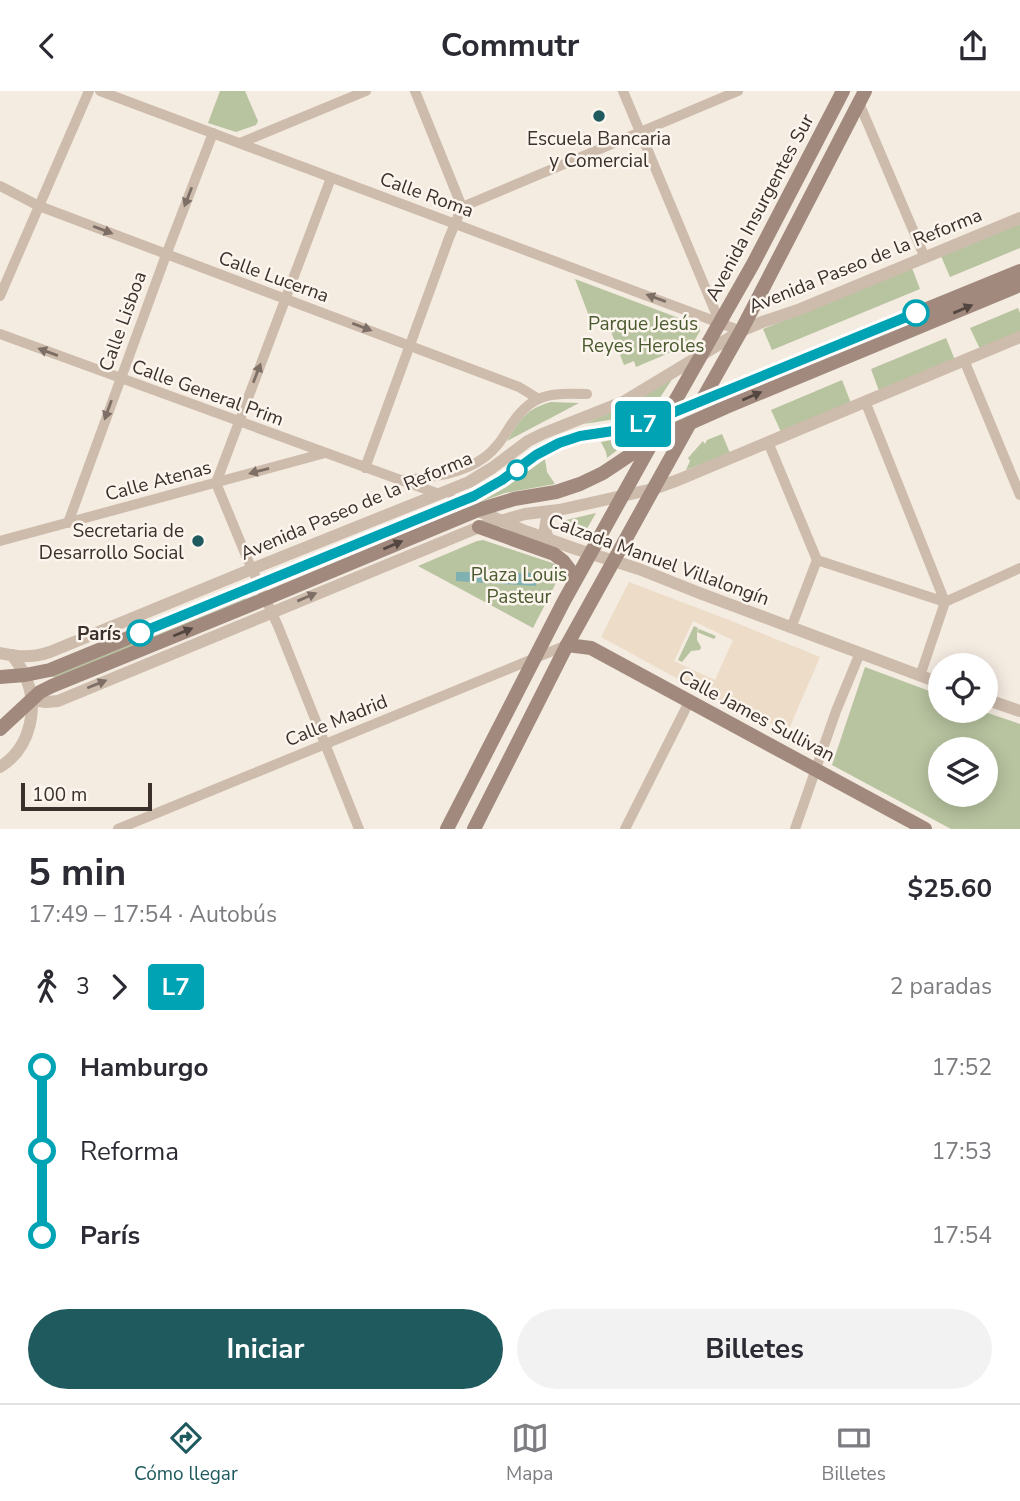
<!DOCTYPE html>
<html lang="es">
<meta charset="utf-8">
<style>
body{margin:0;font-family:"Nunito Sans",sans-serif;background:#f2f2f3;color:#2b2b33;height:100vh;display:flex;flex-direction:column;font-size:26px;white-space:nowrap}
*{box-sizing:border-box;margin:0}
p{font-size:23px;color:#7c7c81}
.icon{flex:none;width:38px;height:38px;fill:none;stroke:currentColor;stroke-width:2;stroke-linecap:round;stroke-linejoin:round}
.map{position:relative;height:738px;overflow:hidden}
.details{display:flex;flex-direction:column;background:#fff;flex:1}
.details>*{flex:none}
.badge{padding:0 14px;border-radius:5px;font-size:24px;line-height:46px}
.fabs{position:absolute;left:928px;top:562px;display:grid;gap:14px}
.fabs a{display:grid;place-items:center;width:70px;height:70px;border-radius:50%;background:#fff;box-shadow:0 4px 18px #0003;font-size:35px}
.scale{position:absolute;left:21px;bottom:18px;width:131px;box-sizing:border-box;padding-left:7px;border:4px solid #3b302b;border-top:0;font-size:19px;line-height:24px;white-space:nowrap;color:#3b302b;-webkit-text-stroke:5px #fbf5ee;paint-order:stroke}
.map>.badge{position:absolute;translate:-50% -50%;box-shadow:0 0 0 4px #fff}
.legs{display:flex;align-items:center;gap:10px;height:77px;padding:0 28px;font-size:23px}
.legs p{margin-inline-start:auto}
.summary{display:flex;align-items:center;justify-content:space-between;height:119px;padding:0 28px}
h1{font-size:38px;font-weight:700;line-height:52px}
.button{display:flex;gap:14px;margin-top:auto;padding:14px 28px}
.button a{flex:1;height:80px;border-radius:42px;background:#1f5a5e;color:#fff;font-size:28px;font-weight:700;line-height:80px;text-align:center}
.button a+a{background:#f2f2f3;color:#2b2b33}
ul{padding:0 28px;list-style:none}
li{display:flex;align-items:center;gap:24px;height:84px;font-size:26px}
li i{display:grid;place-items:center;width:10px;height:100%;margin:0 9px;background:currentColor}
li i::after{content:'';width:18px;height:18px;margin:-9px;border:5px solid;border-radius:50%;background:#fff}
li p{margin-inline-start:auto}
li:first-child i{background:linear-gradient(#0000 50%,currentColor 0)}
li:last-child i{background:linear-gradient(currentColor 50%,#0000 0)}
header{display:flex;justify-content:space-between;align-items:center;height:91px;padding:0 28px;background:#fff;font-size:32px;font-weight:700}
.tabs{display:flex;justify-content:space-around;align-items:center;height:98px;border-top:2px solid #e1e1e2;background:#fff;font-size:19px;color:#7c7c81}
.tabs a{display:grid;justify-items:center;gap:4px}
.tabs .active{color:#1f5a5e}
.map>svg:first-child{display:block}
.green{fill:#b8c4a0;fill-rule:evenodd}
.plaza{fill:#ecdcc8;fill-rule:evenodd}
.water{fill:#7fb0b2}
.lines{fill:none;stroke-linecap:round;stroke-linejoin:round}
.minor{stroke:#cdbbac;stroke-width:10}
.tertiary{stroke:#cdbbac;stroke-width:12}
.secondary{stroke:#a18a7d;stroke-width:14}
.oneway{fill:#7d6f65}
.oneway2{fill:#544640}
.line-1-casing{stroke:#fff;stroke-width:16}
.line-1{stroke:#00a3b4;stroke-width:10}
.poi-dot{fill:#1f5a5e;stroke:#fbf5ee;stroke-width:2.5}
.stop-1-dot{fill:#fff;stroke:#00a3b4;stroke-width:3.5}
.labels{text-anchor:middle;stroke-width:5;stroke-linejoin:round;paint-order:stroke}
.poi-label{font-size:19px;fill:#3b302b;stroke:#fbf5ee}
.street-label{font-size:19px;fill:#3b302b;stroke:#fbf5ee}
.park-label{font-size:19px;fill:#4a5a2e;stroke:#fbf5ee}
.stop-label{font-size:19px;font-weight:bold;fill:#3b302b;stroke:#fbf5ee;text-anchor:end}
</style>
<header><svg class="icon" aria-label="back" viewBox="0 0 24 24"><path d="M15 5l-7 7 7 7"/></svg>Commutr<svg class="icon" aria-label="share" viewBox="0 0 24 24"><path d="M12 15V3M7 8l5-5 5 5M5 13v7h14v-7"/></svg></header>
<div class="map">
<svg width="1020" height="738" viewBox="0 0 1020 738">
<rect width="100%" height="100%" fill="#f4ebe1"/>
<g class="green">
<polygon points="220,0 245,0 258,30 256,34 236,41 208,32"/>
<polygon points="1020,133 1020,157 950,186 941,165"/>
<polygon points="912,177 920,198 772,259 763,238"/>
<polygon points="575,188 700,235 700,240 693,252 636,276 634,270 624,274 606,228 592,233"/>
<polygon points="1018,217 1020,222 1020,242 980,258 970,237"/>
<polygon points="946,247 955,269 879,300 871,278"/>
<polygon points="675,284 653,317 622,327 584,333 621,317"/>
<polygon points="842,289 851,312 781,341 771,319"/>
<path d="M551,311l28,1 -72,38c13,-22 19,-32 44,-39z"/>
<polygon points="645,340 644,342 625,353 607,367 606,361 601,351 623,347"/>
<polygon points="722,343 730,362 686,379 690,370 688,367 703,350 705,353 707,349"/>
<polygon points="545,368 547,381 555,393 505,402 477,412 509,394"/>
<polygon points="596,422 582,446 558,437 562,430"/>
<polygon points="483,449 555,473 561,482 533,537 418,475 477,450"/>
<polygon points="245,506 246,508 54,587 53,585"/>
<polygon points="694,535 698,537 697,541 699,538 716,545 714,548 697,541 697,549 701,556 700,559 691,560 682,571 678,569"/>
<path d="M865,576l75,28v16h42l38,13v105h-69l-119,-64zM940,658h45v46h-45z"/>
</g>
<path class="plaza" d="M629,491l100,38 91,37 -32,74 -82,-37 -105,-57zM693,530l40,19 -18,40 -41,-19z"/>
<polygon class="water" points="456,481 537,482 536,495 456,490"/>
<g class="lines">
<g class="minor">
<polyline points="100,0 741,240"/>
<polyline points="415,0 462,116"/>
<polyline points="623,0 720,232"/>
<polyline points="859,12 925,167"/>
<polyline points="240,52 366,0"/>
<polyline points="331,87 216,392 247,467 278,535 359,738"/>
<polyline points="0,95 39,115 519,296 537,307"/>
<polyline points="462,116 738,0"/>
<polyline points="0,205 89,0"/>
<polyline points="0,243 439,403"/>
<polyline points="964,269 1020,404"/>
<polyline points="865,310 945,511"/>
<polyline points="768,351 817,469"/>
<polyline points="365,377 449,147 462,116"/>
<path d="M403,389c29,-3 58,-5 82,-23 11,-8 17,-18 24,-29 22,-35 40,-35 78,-34"/>
<polyline points="68,432 166,164 213,42"/>
<polyline points="0,450 325,362"/>
<polyline points="817,469 945,511"/>
<polyline points="791,537 817,469"/>
<polyline points="920,585 945,511 1020,477"/>
<polyline points="118,738 567,554"/>
<polyline points="625,738 690,609"/>
<polyline points="795,738 836,620 860,562"/>
</g>
<g class="tertiary">
<polyline points="453,409 525,440 576,458 639,478 702,503 940,592"/>
<polyline points="548,448 545,438 548,421"/>
<path d="M0,562c18,4 32,5 50,-1l202,-83 217,-87 23,-14 36,-27 14,-7 83,-33 116,-70 21,-9 36,-12 222,-92"/>
<polyline points="985,608 1020,620"/>
<polyline points="32,609 46,611 58,610 479,436 525,423 559,419 653,398 678,389 1020,246"/>
<path d="M0,676c31,-19 40,-62 24,-93 -3,-7 -8,-13 -12,-19"/>
</g>
<g class="secondary">
<polyline points="701,311 741,240 865,0"/>
<polyline points="666,326 753,173 843,0"/>
<polyline points="479,436 554,463 563,470 576,487"/>
<polyline points="567,554 591,557 925,738"/>
<polyline points="0,586 25,584 50,579 474,405 502,389 536,364 559,352 580,345 620,339 650,331 1020,180"/>
<polyline points="0,638 40,601 52,595 265,508 478,419 514,408 556,401 580,393 603,382 654,348 726,316 1020,194"/>
<polyline points="447,738 564,510 653,350"/>
<polyline points="474,738 567,554 690,332"/>
</g>
</g>
<defs><path id="oneway-solid" d="M-6-.8H1V-3.2L6.5 0L1 3.2V.8H-6Z" transform="scale(1.75)"/></defs>
<g class="oneway">
<use href="#oneway-solid" transform="translate(188 106) rotate(111)"/>
<use href="#oneway-solid" transform="translate(103 139) rotate(21)"/>
<use href="#oneway-solid" transform="translate(656 207) rotate(-160)"/>
<use href="#oneway-solid" transform="translate(362 236) rotate(21)"/>
<use href="#oneway-solid" transform="translate(48 261) rotate(-160)"/>
<use href="#oneway-solid" transform="translate(257 282) rotate(-69)"/>
<use href="#oneway-solid" transform="translate(108 319) rotate(110)"/>
<use href="#oneway-solid" transform="translate(259 380) rotate(165)"/>
<use href="#oneway-solid" transform="translate(307 506) rotate(-23)"/>
<use href="#oneway-solid" transform="translate(97 593) rotate(-22)"/>
</g>
<g class="oneway2">
<use href="#oneway-solid" transform="translate(963 218) rotate(-23)"/>
<use href="#oneway-solid" transform="translate(752 305) rotate(-23)"/>
<use href="#oneway-solid" transform="translate(393 454) rotate(-23)"/>
<use href="#oneway-solid" transform="translate(183 541) rotate(-22)"/>
</g>
<g class="lines">
<defs>
<polyline id="line-1" points="140,542 474,405 502,389 536,364 559,352 580,345 620,339 650,331 916,222"/>
</defs>
<use href="#line-1" class="line-1-casing"/>
<use href="#line-1" class="line-1"/>
</g>
<g class="poi-dot">
<circle cx="599" cy="25" r="7"/>
<circle cx="198" cy="450" r="7"/>
</g>
<g class="stop-1-dot">
<circle cx="916" cy="222" r="12"/>
<circle cx="517" cy="379" r="9"/>
<circle cx="140" cy="542" r="12"/>
</g>
<g class="labels">
<g class="poi-label">
<text x="599" y="54">Escuela Bancaria<tspan x="599" dy="22">y Comercial</tspan></text>
<text x="184" y="446" text-anchor="end">Secretaria de<tspan x="184" dy="22">Desarrollo Social</tspan></text>
</g>
<g class="street-label">
<text transform="translate(427 103) rotate(20)" y="7">Calle Roma</text>
<text transform="translate(759 116) rotate(-62)" y="7">Avenida Insurgentes Sur</text>
<text transform="translate(865 169) rotate(-22)" y="7">Avenida Paseo de la Reforma</text>
<text transform="translate(274 185) rotate(20)" y="7">Calle Lucerna</text>
<text transform="translate(122 230) rotate(-70)" y="7">Calle Lisboa</text>
<text transform="translate(208 301) rotate(20)" y="7">Calle General Prim</text>
<text transform="translate(158 389) rotate(-15)" y="7">Calle Atenas</text>
<text transform="translate(356 414) rotate(-23)" y="7">Avenida Paseo de la Reforma</text>
<text transform="translate(659 468) rotate(20)" y="7">Calzada Manuel Villalongín</text>
<text transform="translate(757 624) rotate(28)" y="7">Calle James Sullivan</text>
<text transform="translate(336 629) rotate(-22)" y="7">Calle Madrid</text>
</g>
<g class="park-label">
<text x="643" y="239">Parque Jesús<tspan x="643" dy="22">Reyes Heroles</tspan></text>
<text x="519" y="490">Plaza Louis<tspan x="519" dy="22">Pasteur</tspan></text>
</g>
<g class="stop-label">
<text x="121" y="549">París</text>
</g>
</g>
</svg>
<div class="fabs">
<a><svg class="icon" aria-label="locate" viewBox="0 0 24 24"><circle cx="12" cy="12" r="6"/><path d="M12 2v4M12 18v4M2 12h4M18 12h4"/></svg></a>
<a><svg class="icon" aria-label="layers" viewBox="0 0 24 24"><path d="M12 4l9 5-9 5-9-5zM3 14l9 5 9-5"/></svg></a>
</div>
<div class="scale">100 m</div>
<b class="badge" style="left:643px;top:333px;background:#00a3b4;color:#fff">L7</b>
</div>
<section class="details">
<div class="summary"><div><h1>5 min</h1><p>17:49 – 17:54 · Autobús</p></div><b>$25.60</b></div>
<div class="legs"><svg class="icon" aria-label="walk" viewBox="0 0 24 24"><circle cx="13" cy="4" r="2"/><path d="M13 8l-2 6 4 7M11 14l-3 7M7 12l3-4h3l4 4"/></svg>3<svg class="icon" aria-label="forward" viewBox="0 0 24 24"><path d="M9 5l7 7-7 7"/></svg><b class="badge" style="background:#00a3b4;color:#fff">L7</b><p>2 paradas</p></div>
<ul>
<li><i style="color:#00a3b4"></i><b>Hamburgo</b><p>17:52</p></li>
<li><i style="color:#00a3b4"></i><span>Reforma</span><p>17:53</p></li>
<li><i style="color:#00a3b4"></i><b>París</b><p>17:54</p></li>
</ul>
<div class="button"><a>Iniciar</a><a>Billetes</a></div>
</section>
<nav class="tabs">
<a class="active"><svg class="icon" aria-label="directions" viewBox="0 0 24 24"><path d="M12 3l9 9-9 9-9-9zM9 14v-3h6M13 9l2 2-2 2"/></svg>Cómo llegar</a>
<a><svg class="icon" aria-label="map" viewBox="0 0 24 24"><path d="M3 6l6-2 6 2 6-2v14l-6 2-6-2-6 2zM9 4v14M15 6v14"/></svg>Mapa</a>
<a><svg class="icon" aria-label="tickets" viewBox="0 0 24 24"><path d="M3 7h18v10H3zM15 7v10"/></svg>Billetes</a>
</nav>
